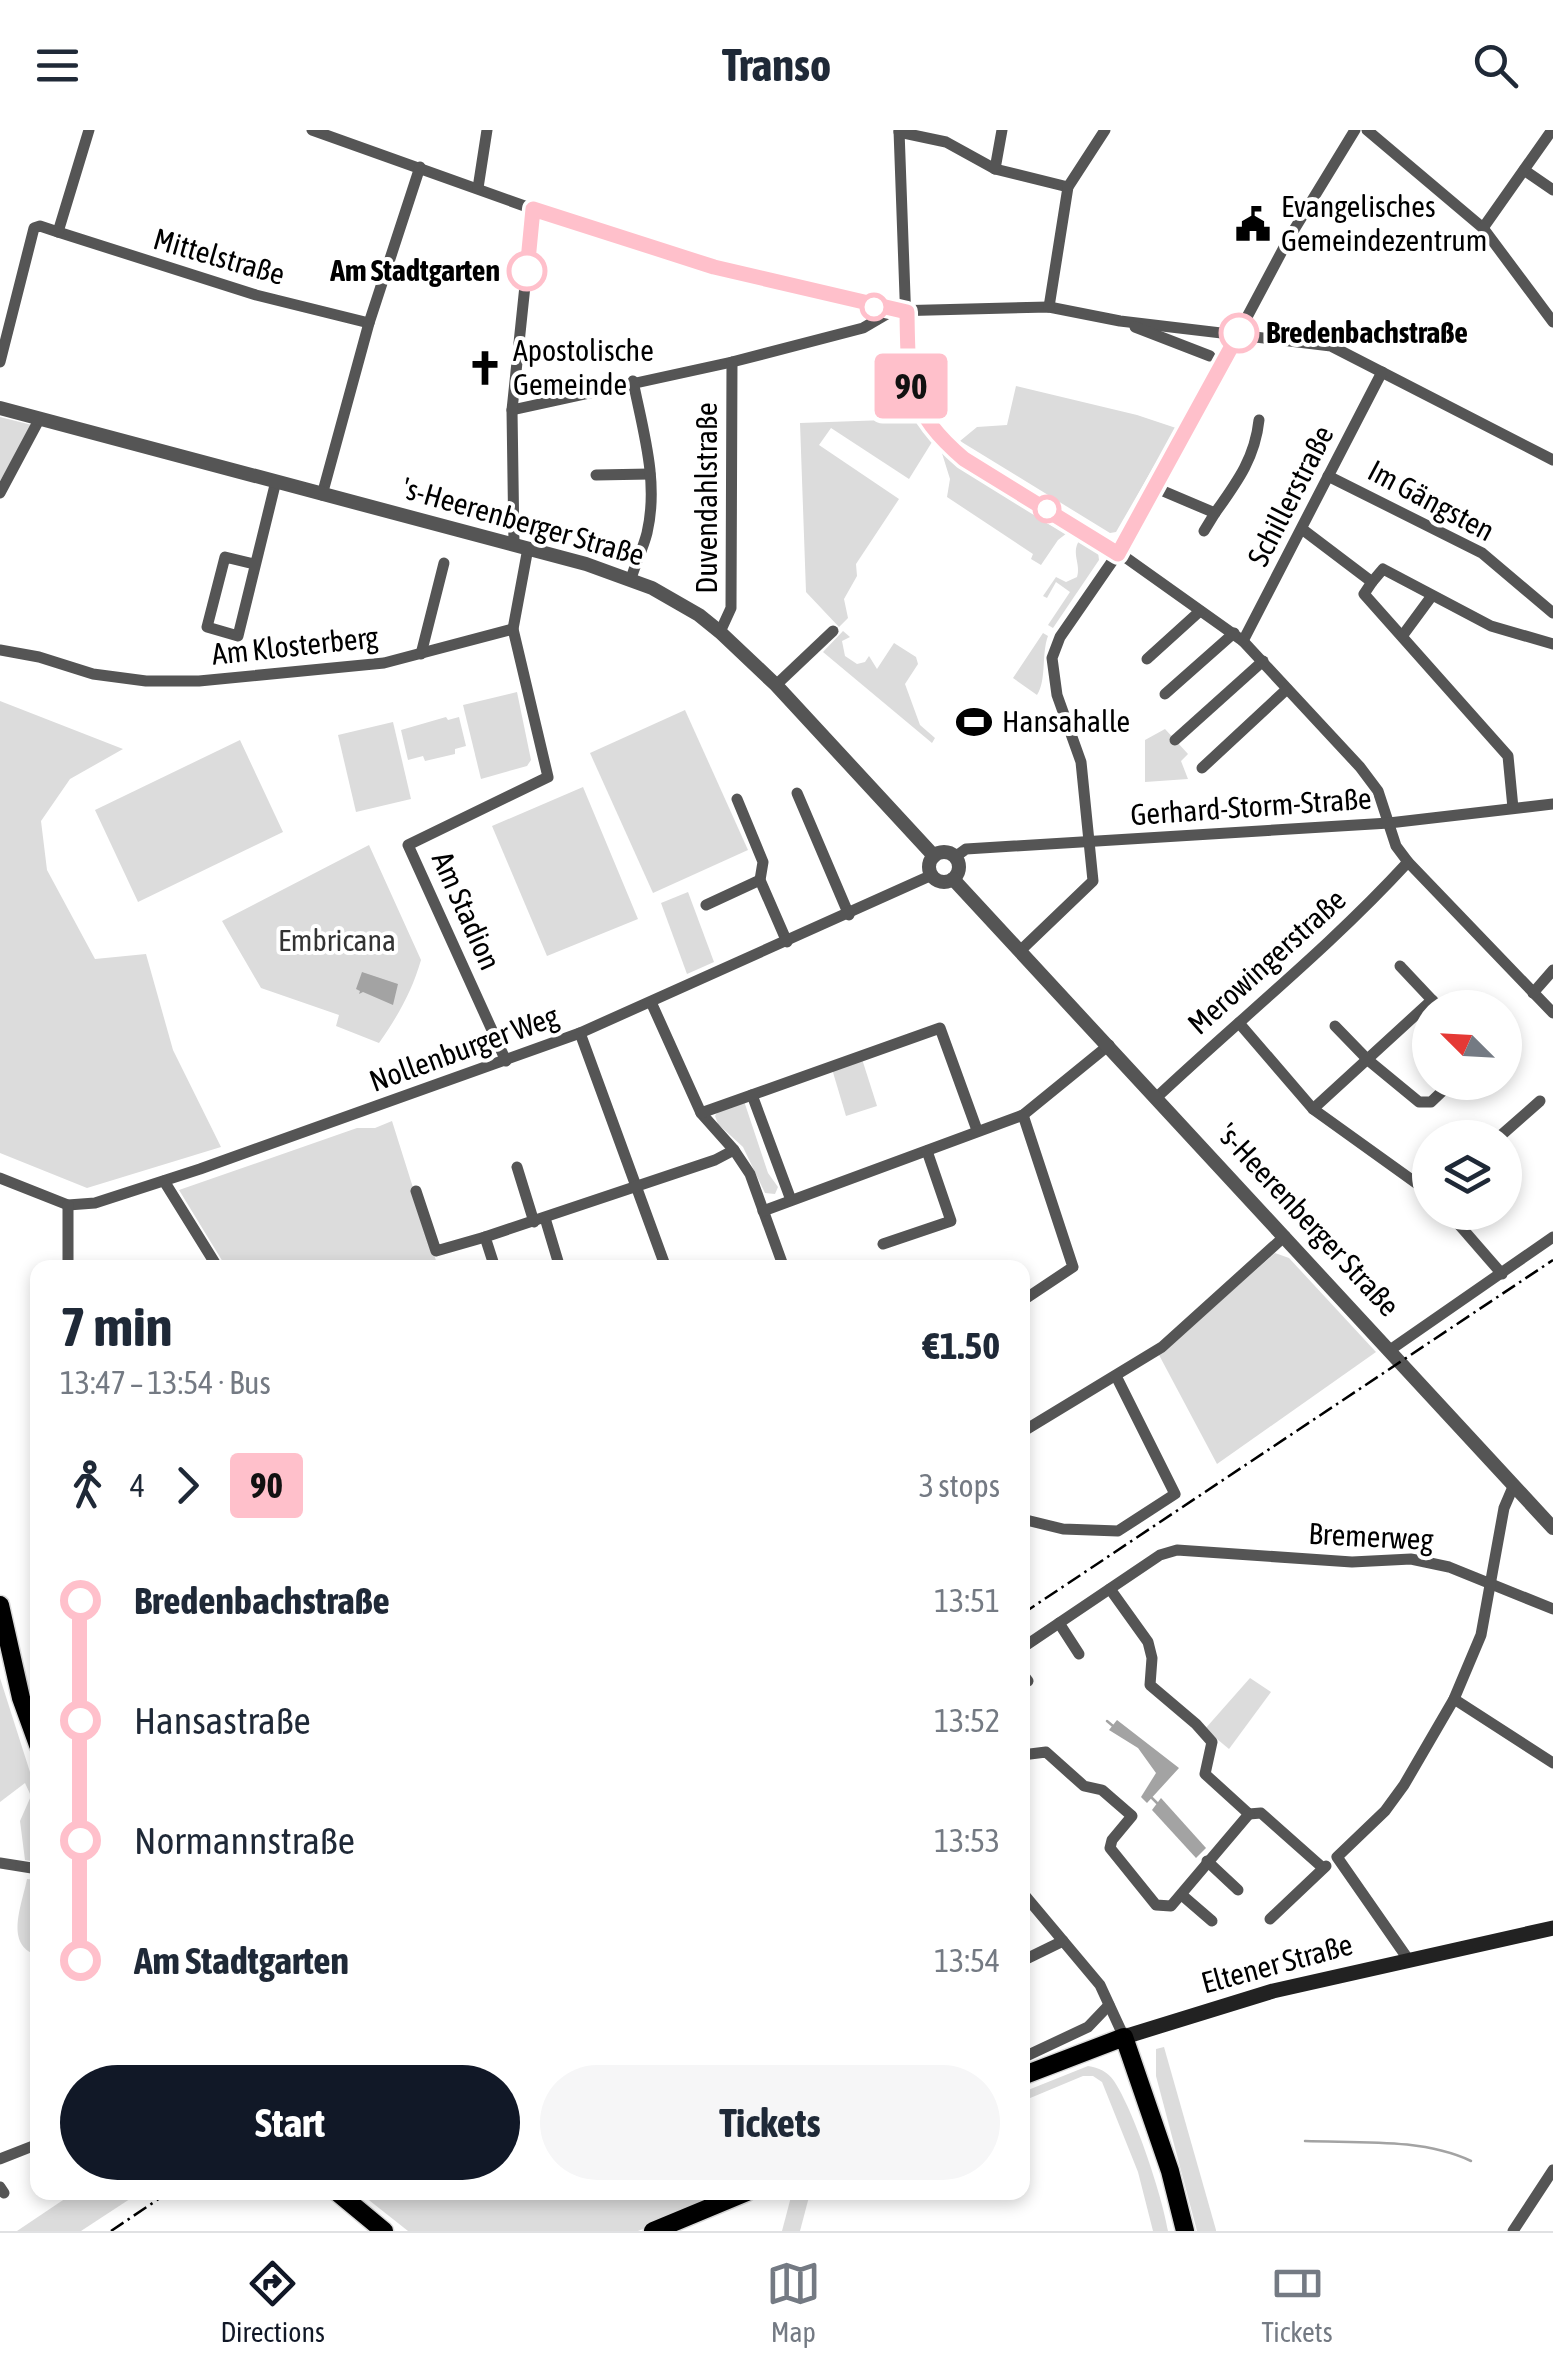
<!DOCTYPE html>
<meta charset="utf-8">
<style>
body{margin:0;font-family:"Asap Condensed",sans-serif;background:#f6f6f7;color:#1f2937;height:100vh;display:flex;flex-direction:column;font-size:38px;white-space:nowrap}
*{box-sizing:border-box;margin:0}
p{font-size:32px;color:#747a83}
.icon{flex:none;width:55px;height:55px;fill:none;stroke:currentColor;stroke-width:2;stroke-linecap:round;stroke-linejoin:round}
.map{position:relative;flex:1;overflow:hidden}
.details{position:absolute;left:30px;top:1130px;width:1000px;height:940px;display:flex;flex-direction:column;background:#fff;border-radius:20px;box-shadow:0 5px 15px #0003}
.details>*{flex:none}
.badge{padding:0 20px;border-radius:8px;font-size:35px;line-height:65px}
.needle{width:65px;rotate:294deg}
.buttons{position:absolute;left:1412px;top:860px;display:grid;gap:20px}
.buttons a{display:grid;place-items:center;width:110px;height:110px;border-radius:50%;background:#fff;box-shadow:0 5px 15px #0003;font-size:50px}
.map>.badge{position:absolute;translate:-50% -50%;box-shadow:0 0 0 5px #fff}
.legs{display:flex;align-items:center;gap:15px;height:110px;padding:0 30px;font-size:32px}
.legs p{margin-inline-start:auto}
.summary{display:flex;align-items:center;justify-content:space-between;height:170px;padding:0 30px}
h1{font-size:55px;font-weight:700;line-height:75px}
.cta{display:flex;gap:20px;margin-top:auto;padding:20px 30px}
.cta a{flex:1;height:115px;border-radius:60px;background:#111827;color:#fff;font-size:40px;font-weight:700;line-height:115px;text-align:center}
.cta a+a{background:#f6f6f7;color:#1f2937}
ul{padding:0 30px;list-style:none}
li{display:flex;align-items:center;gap:35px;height:120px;font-size:38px}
li i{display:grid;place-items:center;width:15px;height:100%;margin:0 12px;background:currentColor}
li i::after{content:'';width:25px;height:25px;margin:-12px;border:8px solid;border-radius:50%;background:#fff}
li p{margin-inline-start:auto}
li:first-child i{background:linear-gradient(#0000 50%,currentColor 0)}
li:last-child i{background:linear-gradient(currentColor 50%,#0000 0)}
header{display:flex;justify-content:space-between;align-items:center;height:130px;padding:0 30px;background:#fff;font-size:45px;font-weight:700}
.menu{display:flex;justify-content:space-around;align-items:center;height:140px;border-top:2px solid #e0e1e3;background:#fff;font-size:28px;color:#747a83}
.menu a{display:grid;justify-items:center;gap:5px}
.menu .selected{color:#111827}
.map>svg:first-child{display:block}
.green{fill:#dcdcdc}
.water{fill:#a3a3a3}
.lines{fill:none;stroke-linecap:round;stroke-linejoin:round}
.stream{stroke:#a3a3a3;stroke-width:2.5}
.primary-casing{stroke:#dbdbdb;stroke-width:21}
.minor{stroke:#555;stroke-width:11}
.tertiary{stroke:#555;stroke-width:14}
.secondary{stroke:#222;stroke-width:15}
.primary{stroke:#000;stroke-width:18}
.rail{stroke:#000;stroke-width:2.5;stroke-dasharray:15 5 2.5 5;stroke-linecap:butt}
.line-1-casing{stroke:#fff;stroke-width:22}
.line-1{stroke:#ffc0cb;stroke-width:15}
.stop-1-dot{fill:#fff;stroke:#ffc0cb;stroke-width:5}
.labels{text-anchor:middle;stroke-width:8;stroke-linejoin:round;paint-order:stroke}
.poi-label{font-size:30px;fill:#000;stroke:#fff;text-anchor:start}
.street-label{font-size:30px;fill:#000;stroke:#fff}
.stop-label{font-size:30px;font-weight:bold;fill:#000;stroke:#fff;text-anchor:end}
.park-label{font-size:30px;fill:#333;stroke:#fff}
</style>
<header><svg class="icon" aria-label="menu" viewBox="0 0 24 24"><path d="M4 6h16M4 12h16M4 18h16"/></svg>Transo<svg class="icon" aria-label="search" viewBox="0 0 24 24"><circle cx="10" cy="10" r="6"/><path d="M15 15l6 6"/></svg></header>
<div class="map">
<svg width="1553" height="2101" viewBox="0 0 1553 2101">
<rect width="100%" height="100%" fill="#fff"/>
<g class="green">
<polygon points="1016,256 1137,285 1176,298 1116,402 1110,403 960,311 977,297 1007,295"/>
<polygon points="0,287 32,295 0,351"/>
<polygon points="915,289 932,312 909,349 831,298 819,315 899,369 856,434 857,446 844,469 848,488 839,497 806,462 800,293"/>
<polygon points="941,320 977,348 1039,385 1038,389 1067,403 1058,410 1041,435 1031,429 1033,424 947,367 950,349"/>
<path d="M1079,411l19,11 1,8 -46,68 -5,-3 22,-33 -14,-10 -9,16 -4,-2 13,-19 10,5 11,-5c4,-13 -6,-24 2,-36z"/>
<polygon points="843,501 850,507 842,511 845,526 857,534 865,532 869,526 877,539 894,513 916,527 918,534 905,554 920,595 935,608 932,613 823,522"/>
<path d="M1043,503l5,3c-7,19 -1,43 -11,59l-24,-17z"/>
<polygon points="517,562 531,630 527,636 481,649 463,575"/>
<polygon points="0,571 123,619 70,649 41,691 47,740 95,829 146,824 173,920 221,1017 87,1058 0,1023"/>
<polygon points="685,580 748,720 653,763 590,623"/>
<polygon points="446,587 448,590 459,587 466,616 455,619 455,624 425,631 423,626 408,630 401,600"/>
<polygon points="393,592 411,669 356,682 338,605"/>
<polygon points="1165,599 1188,624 1181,631 1188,649 1145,652 1145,610"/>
<polygon points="240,610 283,702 138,772 95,680"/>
<polygon points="583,657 638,789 547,826 492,696"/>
<path d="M369,715l52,115c-9,31 -23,56 -42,83l-43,-17 3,-11 -78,-27 -39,-67z"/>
<polygon points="688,762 714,832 687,844 661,773"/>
<polygon points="862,929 877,976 846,986 832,939"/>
<polygon points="744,971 768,1043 778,1057 775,1064 765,1063 743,1017 718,994 715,986 718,981"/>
<polygon points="392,991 438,1137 226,1137 179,1060 357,998 375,998"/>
<polygon points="1275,1123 1289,1128 1376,1222 1217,1334 1159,1225"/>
<polygon points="0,1548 37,1664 37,1732 25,1730 20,1691 31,1666 25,1653 0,1672"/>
<polygon points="1250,1548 1271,1562 1229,1619 1205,1599"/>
<path d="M27,1749l10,1v75c-33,-10 -15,-50 -10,-76z"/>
<polygon points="1164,1917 1216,2100 1216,2101 1197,2101 1156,1946 1156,1919"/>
<path d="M1088,1936c11,2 19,5 26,15 20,30 48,114 54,150h-15l-15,-59 -36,-90 -9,-6h-10l-60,25v-9z"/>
<polygon points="75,2062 139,2063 81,2101 17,2101"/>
<polygon points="681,2062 731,2063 638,2101 408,2101 360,2063"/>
<polygon points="792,2063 810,2063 800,2101 782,2101"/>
</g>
<g class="water">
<polygon points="362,842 398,854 393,875 363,862 359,864 360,861 356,859"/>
<polygon points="1117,1590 1179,1638 1147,1673 1141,1667 1156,1643 1138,1618 1109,1600"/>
<polygon points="1161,1668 1206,1718 1196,1728 1152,1680"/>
</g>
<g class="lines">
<g class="stream">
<polyline points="1107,1591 1113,1596"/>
<polyline points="1152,1668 1157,1673"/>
<path d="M1305,2011c54,2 117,-3 166,20"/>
</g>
<defs>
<g id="primary">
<polyline points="0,1475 21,1568 38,1615"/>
<polyline points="1022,1946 1124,1907 1170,2041 1185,2101"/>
<polyline points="337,2062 384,2101"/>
<polyline points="653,2101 747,2062"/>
</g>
</defs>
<use href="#primary" class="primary-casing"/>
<g class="minor">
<polyline points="312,0 533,79 714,137 892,181 1049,177 1120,191 1331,216 1553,330"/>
<path d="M899,0l9,249c14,33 29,56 56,80l161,98 118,84 117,126 18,24 18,55 12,16 145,151"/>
<polyline points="1367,0 1483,98 1553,192"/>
<polyline points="899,2 946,12 995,39 1068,57"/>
<polyline points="995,39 1002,0"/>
<polyline points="1524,40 1553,60"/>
<polyline points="478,58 487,0"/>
<polyline points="1483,98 1552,0"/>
<polyline points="58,102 256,165 369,193"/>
<polyline points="1049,177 1068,57 1105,0"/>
<polyline points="1135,197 1210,226"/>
<polyline points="0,232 34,98 40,96 58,102 89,0"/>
<polyline points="512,280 732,232 863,198 892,181"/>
<polyline points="596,345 650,344"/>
<polyline points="1328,346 1482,423 1553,483"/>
<path d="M1156,358l59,25c22,-31 40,-55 44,-93"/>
<polyline points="0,363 40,288"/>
<polyline points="322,365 369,193 420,37"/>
<polyline points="1302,399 1372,452 1383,439 1491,496 1553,514"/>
<polyline points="1204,401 1215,383"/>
<polyline points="514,415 512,280 533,79"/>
<polyline points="254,434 225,427 207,497 238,506 276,351"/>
<path d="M631,449c4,-15 12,-30 16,-46 12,-51 -4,-102 -14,-152"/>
<polyline points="1372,452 1364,464 1508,626 1513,678"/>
<polyline points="720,502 731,478 732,232"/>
<polyline points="1403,505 1431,467"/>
<polyline points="1243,511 1382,242"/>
<polyline points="0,520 39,527 93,544 146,551 199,551 384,533 513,499"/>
<polyline points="421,524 444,433"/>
<polyline points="1147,529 1200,481"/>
<polyline points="776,555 833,501"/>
<polyline points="1165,564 1234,503"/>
<polyline points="1175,610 1263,531"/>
<polyline points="1202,638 1287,559"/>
<polyline points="797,663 849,785"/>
<polyline points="737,669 763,732 760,750 787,812"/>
<polyline points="955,727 966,719 1389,693 1553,674"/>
<polyline points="706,775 760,750"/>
<polyline points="1021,820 1093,751 1081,632 1057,565 1052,528 1060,507 1118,423 1156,358 1289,108 1355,0"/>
<polyline points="1400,836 1432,870"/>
<polyline points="1533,863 1553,840"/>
<polyline points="651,872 701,983 734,1020 750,1044 784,1138"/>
<polyline points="1239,893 1313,979 1430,1063"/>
<polyline points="1335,896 1368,930 1419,972 1431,972 1452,952"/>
<polyline points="580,903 666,1138"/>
<polyline points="506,931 408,715 548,647 513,499 528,418"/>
<polyline points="752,965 791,1070"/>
<path d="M1157,967c84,-79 173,-150 251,-235"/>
<polyline points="1313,979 1432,870 1440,878"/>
<polyline points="701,983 940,898 977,1000"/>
<polyline points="1498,1008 1540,971"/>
<polyline points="517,1037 534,1092"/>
<polyline points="0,1048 68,1075 95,1073 200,1039 580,903 932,745"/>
<polyline points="164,1051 218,1138"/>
<polyline points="416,1061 436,1121 485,1107"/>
<polyline points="68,1075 68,1138"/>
<polyline points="763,1081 1023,985 1109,915"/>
<polyline points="1448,1082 1502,1144"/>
<polyline points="545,1088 560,1138"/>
<polyline points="883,1114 951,1091 927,1021"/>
<polyline points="495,1138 485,1107 715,1030 734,1020"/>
<polyline points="1022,1171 1073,1137 1023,985"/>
<polyline points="1390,1220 1553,1107"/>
<polyline points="1022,1302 1162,1217 1285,1106"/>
<polyline points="1022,1389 1063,1399 1118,1401 1175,1364 1116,1246"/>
<polyline points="1110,1459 1148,1512 1152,1528 1150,1555 1196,1594 1212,1612 1205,1644 1249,1684 1261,1683 1323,1738"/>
<polyline points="1059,1493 1079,1524"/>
<polyline points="1022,1518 1160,1425 1177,1420 1352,1432 1411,1429 1449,1437 1553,1479"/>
<polyline points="1022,1543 1028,1551"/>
<polyline points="1454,1569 1553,1633"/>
<polyline points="1022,1625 1046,1622 1084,1656 1102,1660 1132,1686 1112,1710 1110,1718 1156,1775 1171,1776 1249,1684"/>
<polyline points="1207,1731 1238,1760"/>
<polyline points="0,1733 38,1739"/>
<polyline points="1022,1762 1100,1855 1124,1907"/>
<polyline points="1183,1766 1212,1791"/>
<polyline points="1270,1789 1326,1736"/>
<polyline points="1408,1829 1337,1727 1385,1681 1404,1655 1454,1569 1481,1505 1504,1378 1513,1357"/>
<polyline points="1022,1831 1063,1811"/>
<polyline points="1022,1928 1088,1897 1109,1875"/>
<polyline points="0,2029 38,2014"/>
<polyline points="0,2057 4,2063"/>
<polyline points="1513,2101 1553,2040"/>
</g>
<g class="tertiary">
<polyline points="0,278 586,434 652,458 699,485 720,502 776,555 934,726"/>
<circle cx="944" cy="737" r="15"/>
<polyline points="953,749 1553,1398"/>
</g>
<polyline class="secondary" points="1124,1907 1273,1861 1553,1798"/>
<use href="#primary" class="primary"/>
<g class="rail">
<polyline points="1022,1484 1553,1130"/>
<polyline points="111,2101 169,2062"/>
</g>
</g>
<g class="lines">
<defs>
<path id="line-1" d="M527,141l6,-62 181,58 193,45c1,70 0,98 57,147l154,95 121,-221"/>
</defs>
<use href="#line-1" class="line-1-casing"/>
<use href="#line-1" class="line-1"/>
</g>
<defs>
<symbol id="civic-bare" viewBox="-9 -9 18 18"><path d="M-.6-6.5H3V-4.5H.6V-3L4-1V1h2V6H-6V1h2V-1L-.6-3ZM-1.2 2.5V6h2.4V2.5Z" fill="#000" stroke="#fff" stroke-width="2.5" paint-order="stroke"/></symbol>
<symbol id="church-bare" viewBox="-9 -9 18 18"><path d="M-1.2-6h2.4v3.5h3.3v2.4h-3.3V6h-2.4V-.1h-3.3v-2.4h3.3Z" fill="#000" stroke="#fff" stroke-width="2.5" paint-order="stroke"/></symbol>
<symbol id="stadium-bare" viewBox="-9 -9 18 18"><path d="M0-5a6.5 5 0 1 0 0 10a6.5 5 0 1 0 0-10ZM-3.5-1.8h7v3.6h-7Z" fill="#000" stroke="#fff" stroke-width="2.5" paint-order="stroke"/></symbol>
</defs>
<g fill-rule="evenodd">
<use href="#civic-bare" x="1228" y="69" width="50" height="50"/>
<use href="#church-bare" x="460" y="213" width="50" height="50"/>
<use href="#stadium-bare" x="949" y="567" width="50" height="50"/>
</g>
<g class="stop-1-dot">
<circle cx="527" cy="141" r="18"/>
<circle cx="874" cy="177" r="12"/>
<circle cx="1239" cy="203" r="18"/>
<circle cx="1047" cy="379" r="12"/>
</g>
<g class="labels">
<g class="poi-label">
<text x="1281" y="87">Evangelisches<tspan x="1281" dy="34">Gemeindezentrum</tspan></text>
<text x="513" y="231">Apostolische<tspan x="513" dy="34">Gemeinde</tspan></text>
<text x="1002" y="602">Hansahalle</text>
</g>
<g class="street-label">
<text transform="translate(219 127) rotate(16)" y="10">Mittelstraße</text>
<text transform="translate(1291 366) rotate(-63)" y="10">Schillerstraße</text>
<text transform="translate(707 368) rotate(-90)" y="10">Duvendahlstraße</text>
<text transform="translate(1431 371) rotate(28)" y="10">Im Gängsten</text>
<text transform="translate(523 392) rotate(16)" y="10">'s-Heerenberger Straße</text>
<text transform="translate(295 516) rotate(-6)" y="10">Am Klosterberg</text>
<text transform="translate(1251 677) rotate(-4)" y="10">Gerhard-Storm-Straße</text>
<text transform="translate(466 781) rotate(66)" y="10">Am Stadion</text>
<text transform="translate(1267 832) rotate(-42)" y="10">Merowingerstraße</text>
<text transform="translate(464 919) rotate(-20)" y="10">Nollenburger Weg</text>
<text transform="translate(1308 1090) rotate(47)" y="10">'s-Heerenberger Straße</text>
<text transform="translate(1371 1407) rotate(3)" y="10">Bremerweg</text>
<text transform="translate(1277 1834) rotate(-15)" y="10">Eltener Straße</text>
</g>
<g class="stop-label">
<text x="500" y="151">Am Stadtgarten</text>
<text x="1266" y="213" text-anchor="start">Bredenbachstraße</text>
</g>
<g class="park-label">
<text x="337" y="821">Embricana</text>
</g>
</g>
</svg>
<div class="buttons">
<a><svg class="needle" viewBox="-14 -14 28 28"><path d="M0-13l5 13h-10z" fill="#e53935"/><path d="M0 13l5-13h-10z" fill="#747a83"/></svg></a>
<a><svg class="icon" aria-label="layers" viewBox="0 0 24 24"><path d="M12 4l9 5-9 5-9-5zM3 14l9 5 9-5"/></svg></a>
</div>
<b class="badge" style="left:911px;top:256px;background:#ffc0cb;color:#111">90</b>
<section class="details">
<div class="summary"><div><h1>7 min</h1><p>13:47 – 13:54 · Bus</p></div><b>€1.50</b></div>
<div class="legs"><svg class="icon" aria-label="walk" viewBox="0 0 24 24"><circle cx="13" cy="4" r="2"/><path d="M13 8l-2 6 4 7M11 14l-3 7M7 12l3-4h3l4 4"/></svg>4<svg class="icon" aria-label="forward" viewBox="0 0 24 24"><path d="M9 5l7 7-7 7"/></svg><b class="badge" style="background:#ffc0cb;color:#111">90</b><p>3 stops</p></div>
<ul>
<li><i style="color:#ffc0cb"></i><b>Bredenbachstraße</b><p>13:51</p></li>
<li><i style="color:#ffc0cb"></i><span>Hansastraße</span><p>13:52</p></li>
<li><i style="color:#ffc0cb"></i><span>Normannstraße</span><p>13:53</p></li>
<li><i style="color:#ffc0cb"></i><b>Am Stadtgarten</b><p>13:54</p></li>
</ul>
<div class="cta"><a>Start</a><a>Tickets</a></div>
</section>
</div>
<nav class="menu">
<a class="selected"><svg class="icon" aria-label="directions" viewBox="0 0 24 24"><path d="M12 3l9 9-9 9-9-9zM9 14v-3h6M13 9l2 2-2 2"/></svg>Directions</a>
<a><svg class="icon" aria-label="map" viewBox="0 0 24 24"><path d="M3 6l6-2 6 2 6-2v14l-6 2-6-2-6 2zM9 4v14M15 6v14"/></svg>Map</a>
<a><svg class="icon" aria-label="tickets" viewBox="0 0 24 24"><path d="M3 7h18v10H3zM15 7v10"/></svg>Tickets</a>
</nav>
